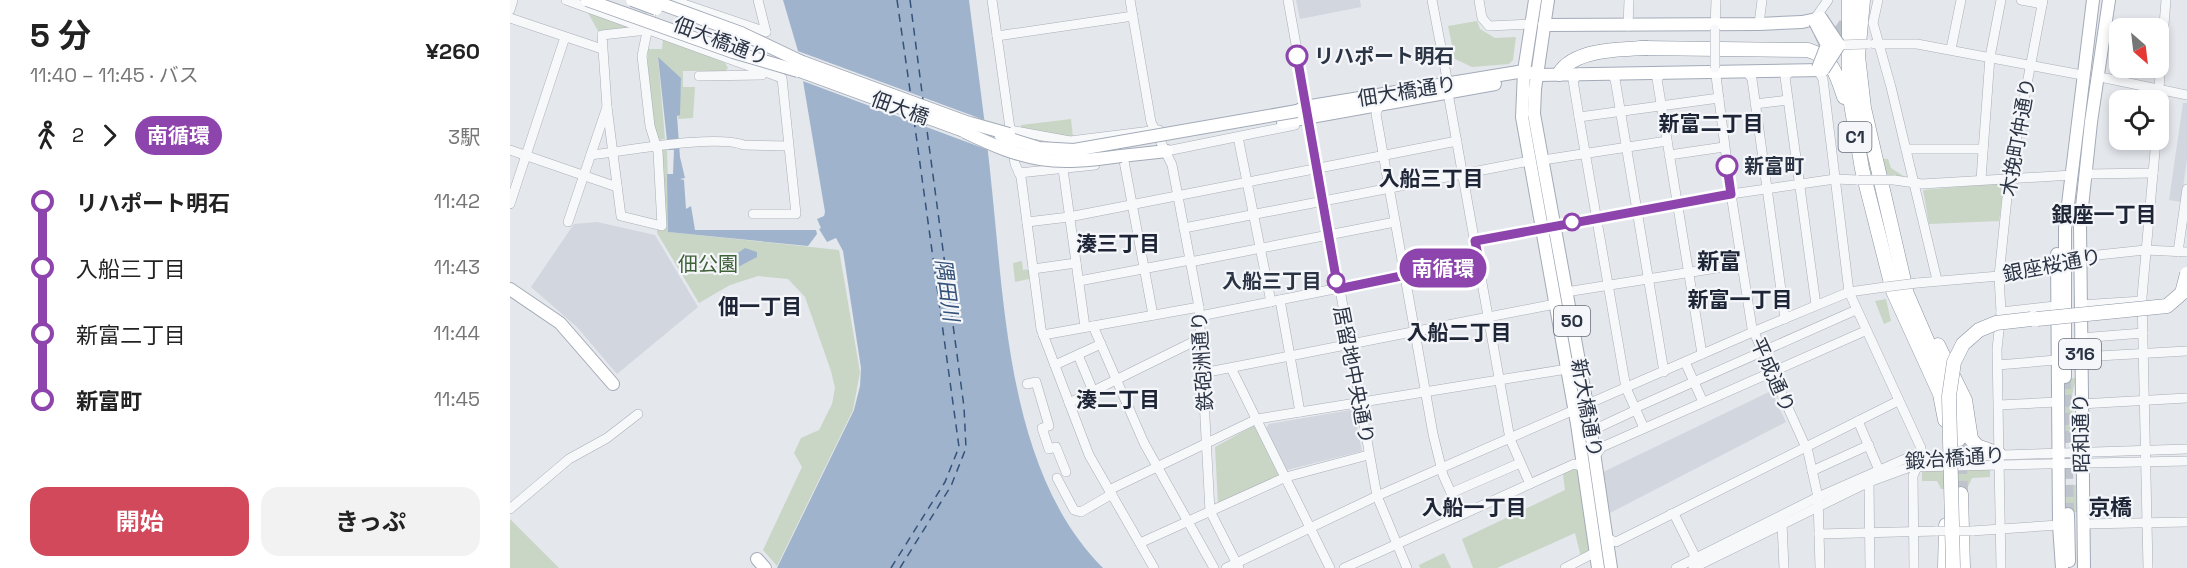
<!DOCTYPE html>
<html lang="ja">
<meta charset="utf-8">
<style>
body{margin:0;font-family:"Space Grotesk","Noto Sans JP",sans-serif;background:#f2f2f2;color:#222;height:100vh;display:flex;flex-direction:column;font-size:22px;white-space:nowrap}
*{box-sizing:border-box;margin:0}
p{font-size:20px;color:#767676}
.icon{flex:none;width:33px;height:33px;fill:none;stroke:currentColor;stroke-width:2;stroke-linecap:round;stroke-linejoin:round}
.map{position:relative;flex:1;overflow:hidden}
.details{display:flex;flex-direction:column;background:#fff;width:510px}
.details>*{flex:none}
.badge{padding:0 12px;border-radius:20px;font-size:21px;line-height:39px}
.needle{width:39px;rotate:152deg}
.fabs{position:absolute;left:1599px;top:18px;display:grid;gap:12px}
.fabs a{display:grid;place-items:center;width:60px;height:60px;border-radius:12px;background:#fff;box-shadow:0 3px 9px #0003;font-size:30px}
.map>.badge{position:absolute;translate:-50% -50%;box-shadow:0 0 0 3px #fff}
.legs{display:flex;align-items:center;gap:9px;height:66px;padding:0 30px;font-size:20px}
.legs p{margin-inline-start:auto}
.summary{display:flex;align-items:center;justify-content:space-between;height:102px;padding:0 30px}
h1{font-size:33px;font-weight:700;line-height:45px}
.cta{display:flex;gap:12px;margin-top:auto;padding:12px 30px}
.cta a{flex:1;height:69px;border-radius:18px;background:#d1495b;color:#fff;font-size:24px;font-weight:700;line-height:69px;text-align:center}
.cta a+a{background:#f2f2f2;color:#222}
ul{padding:0 30px;list-style:none}
li{display:flex;align-items:center;gap:21px;height:66px;font-size:22px}
li i{display:grid;place-items:center;width:9px;height:100%;margin:0 8px;background:currentColor}
li i::after{content:'';width:15px;height:15px;margin:-8px;border:4px solid;border-radius:50%;background:#fff}
li p{margin-inline-start:auto}
li:first-child i{background:linear-gradient(#0000 50%,currentColor 0)}
li:last-child i{background:linear-gradient(currentColor 50%,#0000 0)}
main{display:flex;flex:1;min-height:0}
.map>svg:first-child{display:block}
.built{fill:#d2d6de}
.green{fill:#c9d6c5}
.water{fill:#9fb4cc}
.pier{fill:#e4e7ec}
.lines{fill:none;stroke-linecap:round;stroke-linejoin:round}
.ferry{stroke:#34527a;stroke-width:1.5;stroke-dasharray:8 6;stroke-linecap:butt}
.major-tunnel{stroke:#bfc3cb;stroke-width:12;stroke-dasharray:12 6;stroke-linecap:butt}
.highway-tunnel{stroke:#bfc3cb;stroke-width:14;stroke-dasharray:14 7;stroke-linecap:butt}
.minor-casing{stroke:#a9aeb7;stroke-width:10}
.major-casing{stroke:#a3abb8;stroke-width:14}
.highway-casing{stroke:#8b94a3;stroke-width:15}
.minor{stroke:#f7f8fa;stroke-width:9}
.major{stroke:#fff;stroke-width:12}
.highway{stroke:#fff;stroke-width:14}
.minor-bridge-casing{stroke:#a9aeb7;stroke-width:10;stroke-linecap:butt}
.major-bridge-casing{stroke:#a3abb8;stroke-width:14;stroke-linecap:butt}
.highway-bridge-casing{stroke:#8b94a3;stroke-width:15;stroke-linecap:butt}
.minor-bridge{stroke:#f7f8fa;stroke-width:9}
.major-bridge{stroke:#fff;stroke-width:12}
.highway-bridge{stroke:#fff;stroke-width:14}
.line-1-casing{stroke:#fff;stroke-width:14}
.line-1{stroke:#8e44ad;stroke-width:9}
.stop-1-dot{fill:#fff;stroke:#8e44ad;stroke-width:3}
.labels{text-anchor:middle;stroke-width:4.5;stroke-linejoin:round;paint-order:stroke}
.shield{fill:#f4f6f9;stroke:#676e7b;stroke-width:1.5}
.shield-label{font-size:18px;font-weight:bold;fill:#2b3445}
.street-label{font-size:20px;fill:#2b3445;stroke:#f4f6f9}
.stop-label{font-size:20px;font-weight:bold;fill:#2b3445;stroke:#f4f6f9;text-anchor:start}
.park-label{font-size:20px;fill:#3f6138;stroke:#f4f6f9}
.neighbourhood-label{font-size:21px;font-weight:bold;fill:#1d2536;stroke:#f4f6f9}
.water-label{font-size:21px;font-style:italic;fill:#34527a;stroke:#f4f6f9}
.quarter-label{font-size:22px;font-weight:bold;fill:#1d2536;stroke:#f4f6f9}
</style>
<main>
<section class="details">
<div class="summary"><div><h1>5 分</h1><p>11:40 – 11:45 · バス</p></div><b>¥260</b></div>
<div class="legs"><svg class="icon" aria-label="walk" viewBox="0 0 24 24"><circle cx="13" cy="4" r="2"/><path d="M13 8l-2 6 4 7M11 14l-3 7M7 12l3-4h3l4 4"/></svg>2<svg class="icon" aria-label="forward" viewBox="0 0 24 24"><path d="M9 5l7 7-7 7"/></svg><b class="badge" style="background:#8e44ad;color:#fff">南循環</b><p>3駅</p></div>
<ul>
<li><i style="color:#8e44ad"></i><b>リハポート明石</b><p>11:42</p></li>
<li><i style="color:#8e44ad"></i><span>入船三丁目</span><p>11:43</p></li>
<li><i style="color:#8e44ad"></i><span>新富二丁目</span><p>11:44</p></li>
<li><i style="color:#8e44ad"></i><b>新富町</b><p>11:45</p></li>
</ul>
<div class="cta"><a>開始</a><a>きっぷ</a></div>
</section>
<div class="map">
<svg width="1677" height="568" viewBox="0 0 1677 568">
<rect width="100%" height="100%" fill="#e4e7ec"/>
<g class="built">
<polygon points="786,0 850,0 851,7 790,19"/>
<polygon points="1673,103 1677,103 1677,159 1671,202 1659,200"/>
<polygon points="87,222 145,235 188,307 107,374 67,327 21,287 64,224"/>
<polygon points="1261,391 1276,422 1098,514 1091,473"/>
<polygon points="841,410 844,412 852,451 777,470 756,428 759,424"/>
</g>
<g class="green">
<polygon points="78,13 118,27 119,30 88,31"/>
<polygon points="967,21 970,29 985,38 1006,37 1003,60 999,64 962,67 945,59 938,26"/>
<path d="M153,37l62,26 3,5 -3,3h-42v16h12l-2,31 -15,1 3,-41 -23,-20 7,81 -8,1c-8,-30 -11,-60 -9,-91h14z"/>
<polygon points="561,119 563,138 511,130 511,125"/>
<polygon points="157,147 159,232 329,250 350,372 343,410 267,566 253,550 292,467 284,453 291,438 309,430 322,404 325,388 321,371 295,297 278,279 248,276 220,285 189,303 147,233 148,149"/>
<polygon points="1344,158 1378,159 1381,168 1395,177 1347,175"/>
<polygon points="1490,183 1494,186 1489,221 1419,224 1413,190"/>
<polygon points="512,261 513,270 519,269 519,279 505,282 503,263"/>
<polygon points="1376,299 1381,321 1374,324 1365,301"/>
<polygon points="1566,378 1562,395 1563,433 1553,433 1551,379"/>
<polygon points="745,425 772,475 708,504 705,447"/>
<polygon points="1066,467 1069,468 1083,551 1071,557 1065,533 987,568 963,568 952,539 1055,490 1053,474"/>
<polygon points="1412,470 1480,470 1480,477 1462,478 1457,489 1431,489 1427,481 1412,481"/>
<polygon points="1557,485 1568,485 1568,512 1554,513"/>
<polygon points="0,519 49,568 0,568"/>
<polygon points="934,553 941,568 910,568 909,565"/>
</g>
<g class="water">
<path d="M273,0h186c8,64 17,127 23,190 13,124 18,285 111,378h-326l77,-158 6,-24 1,-18 -18,-117 -7,-13 -9,4 -8,-13 2,-1 -4,-9 7,-3 1,-4 -27,-161z"/>
<polygon points="148,57 171,78 170,115 167,116 170,157 175,178 170,179 174,180 176,209 181,206 185,230 306,230 307,234 298,246 158,232 157,174 163,174 164,150 158,150"/>
<polygon points="235,248 247,252 247,257 228,267 210,264 209,260 221,258"/>
</g>
<polygon class="pier" points="285,50 477,121 481,151 290,80"/>
<g class="lines">
<g class="ferry">
<polyline points="387,0 401,97"/>
<polyline points="400,0 413,100"/>
<polyline points="381,568 435,482 449,447 404,120"/>
<polyline points="390,568 441,486 456,448 454,407 416,123"/>
</g>
<polyline class="major-tunnel" points="1555,377 1558,514"/>
<g class="highway-tunnel">
<polyline points="1307,42 1331,31 1342,14"/>
<polyline points="1449,439 1451,494"/>
</g>
<defs>
<g id="minor">
<polyline points="56,0 272,78 286,214 243,214"/>
<polyline points="162,0 256,32"/>
<polyline points="248,0 256,32"/>
<polyline points="482,0 505,164 511,177 531,329 579,455 644,568"/>
<polyline points="620,0 641,122 662,165 689,307 700,511 729,568"/>
<polyline points="778,0 867,496 897,568"/>
<polyline points="922,0 938,84"/>
<polyline points="969,0 972,18 979,26 1021,24"/>
<polyline points="1368,0 1363,23 1381,87 1427,280"/>
<polyline points="1511,0 1532,4"/>
<polyline points="0,10 3,0"/>
<polyline points="1306,17 1318,0"/>
<polyline points="0,18 92,49"/>
<polyline points="1249,24 1252,0"/>
<polyline points="1118,26 1119,0"/>
<polyline points="1205,29 1206,0"/>
<polyline points="487,36 623,16"/>
<polyline points="1364,44 1407,44 1572,75"/>
<polyline points="1441,49 1451,0"/>
<polyline points="1205,68 1221,194 1242,328 1298,452 1308,497 1310,568"/>
<polyline points="1280,71 1275,77 1306,305"/>
<polyline points="1237,72 1242,79 1275,319"/>
<polyline points="1309,72 1313,79 1339,292 1411,448 1412,456 1403,476 1404,568"/>
<polyline points="1070,73 1063,80 1069,117 1116,388 1134,428"/>
<polyline points="1100,73 1105,79 1154,372"/>
<polyline points="1152,73 1147,79 1192,354"/>
<polyline points="189,76 252,75"/>
<polyline points="1595,78 1677,95"/>
<polyline points="938,93 1000,439 1020,484"/>
<polyline points="1648,100 1656,0"/>
<polyline points="1245,104 1278,100"/>
<polyline points="869,105 866,114 923,434 933,475 951,515"/>
<polyline points="97,107 111,216 152,226 148,152 140,126 132,56 143,3"/>
<polyline points="1069,117 1209,98"/>
<polyline points="500,130 560,141 649,130"/>
<polyline points="728,137 761,302"/>
<polyline points="1396,149 1473,149"/>
<polyline points="0,150 107,187"/>
<polyline points="652,152 785,125"/>
<path d="M81,155c35,-4 124,-21 153,-10l44,1"/>
<polyline points="1159,155 1214,147"/>
<polyline points="1033,160 1157,141"/>
<polyline points="614,161 643,315"/>
<polyline points="553,169 575,327"/>
<polyline points="509,173 585,165"/>
<polyline points="1577,174 1643,173"/>
<polyline points="1471,179 1480,57 1491,0"/>
<polyline points="1384,180 1412,184 1562,175"/>
<polyline points="0,204 55,37"/>
<polyline points="58,222 97,107 92,35 137,30"/>
<polyline points="517,222 559,217 947,141"/>
<polyline points="674,228 1019,161"/>
<polyline points="965,241 1221,194 1325,179 1348,180"/>
<polyline points="1668,252 1677,189"/>
<polyline points="680,262 885,222"/>
<polyline points="523,269 566,263"/>
<polyline points="569,281 680,260"/>
<polyline points="1407,283 1489,276 1569,257 1635,250 1677,252"/>
<polyline points="1056,292 1232,264"/>
<polyline points="770,300 790,412"/>
<polyline points="1570,305 1632,301"/>
<polyline points="1491,312 1545,306"/>
<polyline points="690,316 969,260"/>
<polyline points="583,326 634,443 704,568"/>
<polyline points="533,335 689,307"/>
<polyline points="1570,338 1633,333"/>
<polyline points="568,355 583,391"/>
<polyline points="1570,357 1677,351"/>
<polyline points="1175,362 1193,402"/>
<polyline points="545,365 591,344"/>
<polyline points="1488,365 1546,360"/>
<polyline points="721,368 820,568"/>
<polyline points="693,373 1045,304"/>
<polyline points="517,384 526,382 539,426 532,428 539,449 546,447 556,472"/>
<polyline points="559,403 691,338"/>
<polyline points="1570,404 1677,398"/>
<polyline points="1489,405 1547,402"/>
<polyline points="1125,408 1346,310"/>
<polyline points="1348,421 1369,470"/>
<polyline points="1081,431 1126,410"/>
<polyline points="1085,456 1092,447 1355,331"/>
<polyline points="1302,471 1359,445"/>
<polyline points="547,478 564,510 571,512 602,494"/>
<polyline points="1359,482 1360,568"/>
<polyline points="599,490 747,419 1057,369"/>
<polyline points="941,493 1010,463"/>
<polyline points="0,509 59,459 97,438 128,414"/>
<polyline points="1161,514 1165,516 1184,554 1184,563"/>
<polyline points="1272,523 1274,568"/>
<polyline points="1573,524 1677,522"/>
<polyline points="1462,531 1549,525"/>
<polyline points="1309,534 1427,531"/>
<polyline points="1097,538 1106,542 1388,401"/>
<polyline points="630,543 776,477 858,455"/>
<polyline points="716,568 867,496 1252,328 1339,292 1375,287"/>
<polyline points="834,568 1064,464 1073,467"/>
<polyline points="1055,568 1086,552"/>
<polyline points="1166,568 1308,497 1397,458 1677,449"/>
<polyline points="1183,568 1359,482 1400,467 1677,461"/>
<polyline points="1491,568 1487,349 1491,312 1489,276 1499,178 1533,0"/>
<polyline points="1638,568 1632,297 1646,140"/>
</g>
<g id="major">
<polyline points="1025,0 1014,71 1012,117 1067,424 1088,568"/>
<polyline points="1038,0 1025,89 1024,114 1077,405 1101,568"/>
<polyline points="1034,25 1249,24 1292,22 1311,18"/>
<polyline points="226,46 246,54"/>
<polyline points="284,59 467,126"/>
<polyline points="279,67 465,135"/>
<polyline points="787,111 795,107 1014,71 1027,75 1313,70"/>
<polyline points="773,122 985,84"/>
<polyline points="611,156 657,151"/>
<polyline points="1547,254 1549,525 1552,568"/>
<polyline points="0,289 50,323 103,384"/>
<polyline points="1555,377 1555,229 1583,0"/>
<polyline points="1558,514 1559,561"/>
<polyline points="247,559 255,568"/>
<polyline points="1574,568 1570,226 1581,122 1599,0"/>
</g>
<g id="highway">
<polyline points="1339,0 1339,92 1352,169 1383,291 1430,394 1435,420"/>
<polyline points="1353,0 1348,56 1354,108 1397,294 1442,398 1449,439"/>
<path d="M1130,48l168,2c24,7 29,25 36,47"/>
<path d="M1049,74c14,-25 63,-25 88,-26"/>
<polyline points="1428,345 1455,400 1461,439 1467,446 1489,454"/>
<polyline points="1451,494 1453,568"/>
<polyline points="1435,568 1436,525"/>
</g>
</defs>
<use href="#minor" class="minor-casing"/>
<use href="#major" class="major-casing"/>
<use href="#highway" class="highway-casing"/>
<use href="#minor" class="minor"/>
<use href="#major" class="major"/>
<use href="#highway" class="highway"/>
<defs>
<g id="minor-bridge">
<polyline points="1205,29 1205,68"/>
<polyline points="1329,45 1358,44"/>
<polyline points="1348,180 1384,180"/>
<polyline points="1375,287 1407,283"/>
<polyline points="1427,531 1462,531"/>
</g>
<g id="major-bridge">
<polyline points="77,0 223,52 288,71"/>
<polyline points="122,0 146,9"/>
<polyline points="141,0 231,33 292,62"/>
<polyline points="1311,18 1329,45"/>
<polyline points="1305,22 1317,45 1308,68"/>
<polyline points="1313,70 1329,45"/>
<polyline points="460,123 499,134"/>
<path d="M455,132c62,30 87,34 156,24"/>
<polyline points="491,136 529,148 564,150 787,111"/>
</g>
<g id="highway-bridge">
<polyline points="1527,319 1657,306 1672,293 1677,274"/>
<polyline points="1443,568 1439,396 1444,362 1453,344 1469,330 1486,323 1521,319"/>
</g>
</defs>
<use href="#minor-bridge" class="minor-bridge-casing"/>
<use href="#major-bridge" class="major-bridge-casing"/>
<use href="#highway-bridge" class="highway-bridge-casing"/>
<use href="#minor-bridge" class="minor-bridge"/>
<use href="#major-bridge" class="major-bridge"/>
<use href="#highway-bridge" class="highway-bridge"/>
</g>
<g class="lines">
<defs>
<polyline id="line-1" points="787,56 828,289 969,260 965,241 1221,194 1217,166"/>
</defs>
<use href="#line-1" class="line-1-casing"/>
<use href="#line-1" class="line-1"/>
</g>
<g class="stop-1-dot">
<circle cx="787" cy="56" r="10"/>
<circle cx="1217" cy="166" r="10"/>
<circle cx="1062" cy="222" r="8"/>
<circle cx="826" cy="281" r="8"/>
</g>
<g class="labels">
<g class="shield">
<rect x="1328.5" y="122" width="33" height="30" rx="4.5"/>
<rect x="1044" y="306" width="36" height="30" rx="4.5"/>
<rect x="1549" y="339" width="42" height="30" rx="4.5"/>
</g>
<g class="shield-label">
<text x="1345" y="143">C1</text>
<text x="1062" y="327">50</text>
<text x="1570" y="360">316</text>
</g>
<g class="street-label">
<text transform="translate(211 41) rotate(21)" y="7">佃大橋通り</text>
<text transform="translate(897 91) rotate(-9)" y="7">佃大橋通り</text>
<text transform="translate(390 108) rotate(20)" y="7">佃大橋</text>
<text transform="translate(1508 137) rotate(-80)" y="7">木挽町仲通り</text>
<text transform="translate(1542 265) rotate(-11)" y="7">銀座桜通り</text>
<text transform="translate(692 361) rotate(-94)" y="7">鉄砲洲通り</text>
<text transform="translate(844 375) rotate(79)" y="7">居留地中央通り</text>
<text transform="translate(1263 375) rotate(66)" y="7">平成通り</text>
<text transform="translate(1077 408) rotate(80)" y="7">新大橋通り</text>
<text transform="translate(1571 433) rotate(-91)" y="7">昭和通り</text>
<text transform="translate(1445 458) rotate(-4)" y="7">鍛冶橋通り</text>
</g>
<g class="stop-label">
<text x="804" y="63">リハポート明石</text>
<text x="1234" y="173">新富町</text>
<text x="812" y="288" text-anchor="end">入船三丁目</text>
</g>
<g class="park-label">
<text x="198" y="271">佃公園</text>
</g>
<g class="neighbourhood-label">
<text x="1201" y="131">新富二丁目</text>
<text x="921" y="186">入船三丁目</text>
<text x="1594" y="222">銀座一丁目</text>
<text x="608" y="251">湊三丁目</text>
<text x="1230" y="307">新富一丁目</text>
<text x="250" y="314">佃一丁目</text>
<text x="949" y="340">入船二丁目</text>
<text x="608" y="407">湊二丁目</text>
<text x="964" y="515">入船一丁目</text>
</g>
<g class="water-label">
<text transform="translate(437 290) rotate(82)" y="7">隅田川</text>
</g>
<g class="quarter-label">
<text x="1209" y="269">新富</text>
<text x="1600" y="515">京橋</text>
</g>
</g>
</svg>
<div class="fabs">
<a><svg class="needle" viewBox="-14 -14 28 28"><path d="M0-13l5 13h-10z" fill="#e53935"/><path d="M0 13l5-13h-10z" fill="#767676"/></svg></a>
<a><svg class="icon" aria-label="locate" viewBox="0 0 24 24"><circle cx="12" cy="12" r="6"/><path d="M12 2v4M12 18v4M2 12h4M18 12h4"/></svg></a>
</div>
<b class="badge" style="left:933px;top:268px;background:#8e44ad;color:#fff">南循環</b>
</div>
</main>
